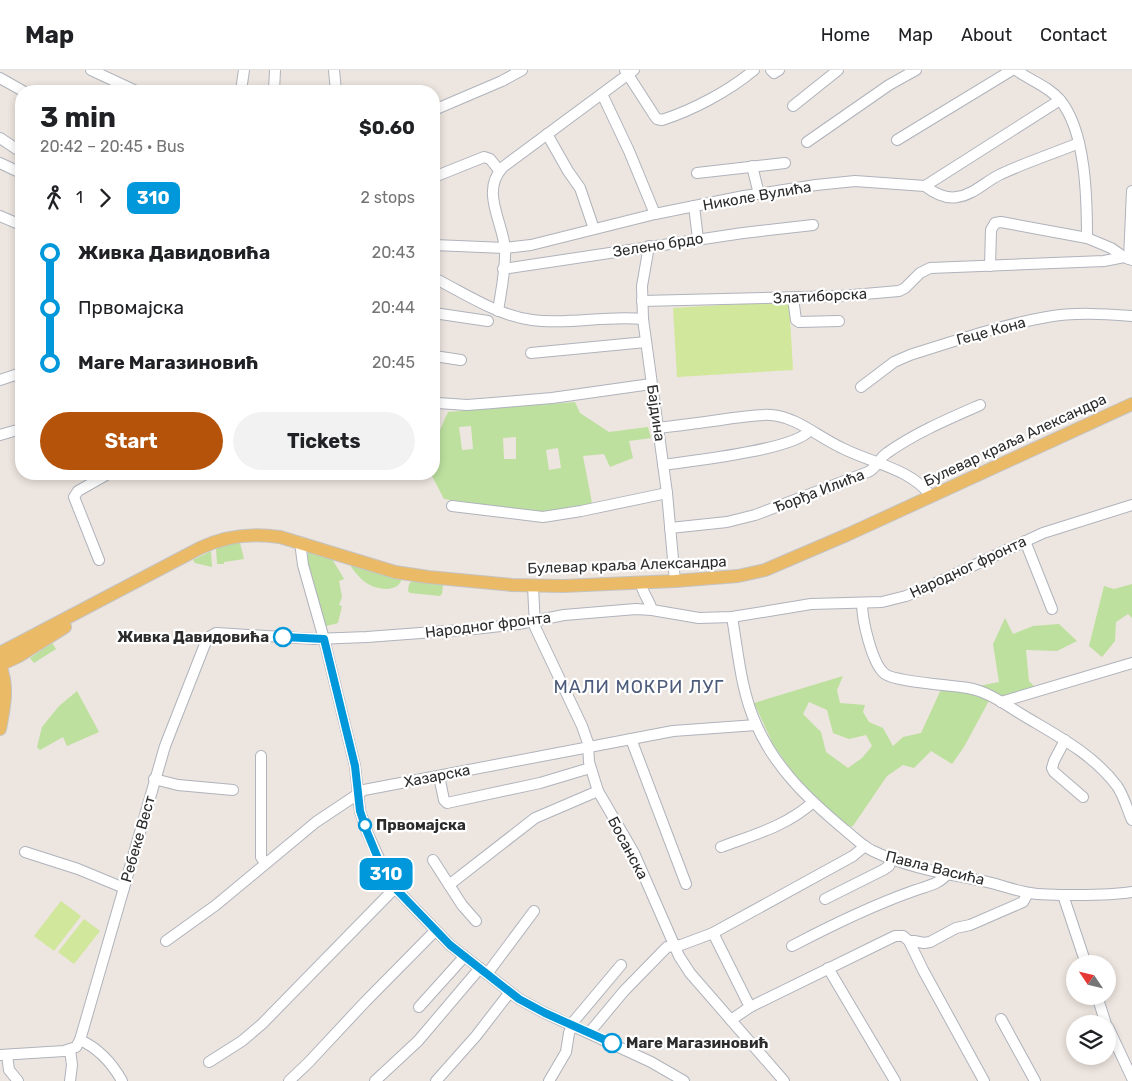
<!DOCTYPE html>
<meta charset="utf-8">
<style>
body{margin:0;font-family:Rubik,sans-serif;background:#f2f2f2;color:#202124;height:100vh;display:flex;flex-direction:column;font-size:19px;white-space:nowrap}
*{box-sizing:border-box;margin:0}
p{font-size:16px;color:#757577}
.icon{flex:none;width:28px;height:28px;fill:none;stroke:currentColor;stroke-width:2;stroke-linecap:round;stroke-linejoin:round}
.map{position:relative;flex:1;overflow:hidden}
.drawer{position:absolute;left:15px;top:15px;width:425px;height:395px;display:flex;flex-direction:column;background:#fff;border-radius:20px;box-shadow:0 2px 8px #0003}
.drawer>*{flex:none}
.badge{padding:0 10px;border-radius:8px;font-size:18px;line-height:32px}
.needle{width:32px;rotate:305deg}
.fabs{position:absolute;left:1066px;top:885px;display:grid;gap:10px}
.fabs a{display:grid;place-items:center;width:50px;height:50px;border-radius:50%;background:#fff;box-shadow:0 2px 8px #0003;font-size:25px}
.map>.badge{position:absolute;translate:-50% -50%;box-shadow:0 0 0 2px #fff}
.legs{display:flex;align-items:center;gap:8px;height:55px;padding:0 25px;font-size:16px}
.legs p{margin-inline-start:auto}
.overview{display:flex;align-items:center;justify-content:space-between;height:85px;padding:0 25px}
h1{font-size:28px;font-weight:700;line-height:38px}
.cta{display:flex;gap:10px;margin-top:auto;padding:10px 25px}
.cta a{flex:1;height:58px;border-radius:30px;background:#b45309;color:#fff;font-size:20px;font-weight:700;line-height:58px;text-align:center}
.cta a+a{background:#f2f2f2;color:#202124}
ul{padding:0 25px;list-style:none}
li{display:flex;align-items:center;gap:18px;height:55px;font-size:19px}
li i{display:grid;place-items:center;width:8px;height:100%;margin:0 6px;background:currentColor}
li i::after{content:'';width:12px;height:12px;margin:-6px;border:4px solid;border-radius:50%;background:#fff}
li p{margin-inline-start:auto}
li:first-child i{background:linear-gradient(#0000 50%,currentColor 0)}
li:last-child i{background:linear-gradient(currentColor 50%,#0000 0)}
header{display:flex;align-items:center;gap:30px;box-sizing:border-box;height:70px;padding:0 25px;background:#fff;border-bottom:1px solid #e0e0e0}
header strong{font-size:24px}
nav{display:flex;gap:28px;margin-inline-start:auto;font-size:18px}
.map>svg:first-child{display:block}
.green{fill:#bde09e;fill-rule:evenodd}
.pitch{fill:#d1e79b}
.lines{fill:none;stroke-linecap:round;stroke-linejoin:round}
.minor-casing{stroke:#afb3bc;stroke-width:12}
.major-casing{stroke:#c4c4c4;stroke-width:14}
.minor{stroke:#fff;stroke-width:10}
.major{stroke:#eaba66;stroke-width:12}
.line-1-casing{stroke:#fff;stroke-width:11}
.line-1{stroke:#0098da;stroke-width:8}
.stop-1-dot{fill:#fff;stroke:#0098da;stroke-width:2.5}
.labels{text-anchor:middle;stroke-width:4.5;stroke-linejoin:round;paint-order:stroke}
.street-label{font-size:15px;fill:#2c2c2c;stroke:#fff}
.stop-label{font-size:15px;font-weight:bold;fill:#2c2c2c;stroke:#fff;text-anchor:start}
.quarter-label{font-size:18px;letter-spacing:1px;fill:#4e5c7b;stroke:#fff}
</style>
<header>
<strong>Map</strong>
<nav><a>Home</a><a>Map</a><a>About</a><a>Contact</a></nav>
</header>
<div class="map">
<svg width="1132" height="1011" viewBox="0 0 1132 1011">
<rect width="100%" height="100%" fill="#ede5df"/>
<g class="green">
<path d="M575,332l5,11 29,19 39,-5 3,11 -22,3 4,17 -23,9 -6,-13 -21,2 9,47 -52,11 -96,-15 -13,-25h3v-31l14,-31zM471,356l2,23 -11,1 -3,-23zM516,367v22h-12l-1,-21zM558,378l3,20 -12,2 -3,-20z"/>
<polygon points="240,473 244,489 224,492 224,494 217,494 216,477 228,474"/>
<polygon points="211,481 212,497 195,493 193,490"/>
<polygon points="308,481 331,487 344,509 339,511 342,527 339,535 342,536 338,553 326,556 323,553 308,495"/>
<path d="M352,494l50,14c-3,15 -24,12 -34,6 -7,-4 -12,-11 -17,-17z"/>
<polygon points="413,510 443,514 442,524 440,526 410,523 408,521 409,514"/>
<polygon points="1132,514 1132,548 1128,544 1116,552 1115,571 1102,587 1089,576 1104,516 1114,519"/>
<path d="M1005,548l8,16 20,-8 26,-2 18,17 -20,10 -31,-1 3,31 9,9 -37,12 -10,-5 -27,50 -12,17 -21,-13 -17,17 -11,-3 -16,11 -34,50 -6,1 -43,-39 -30,-42 -20,-43 89,-27 -6,14 3,13 25,2 -2,7 6,10 14,6 10,18 10,-9 18,-4 22,-48 25,3 31,-6 -6,-38zM809,632l18,8 6,23 16,6 17,-4 6,11 -10,12 -14,10 -22,-16 -5,-20 -18,-18z"/>
<polygon points="52,573 56,579 34,593 30,588"/>
<polygon points="77,621 99,662 67,676 63,667 40,680 37,677 42,657 59,636"/>
</g>
<g class="pitch">
<polygon points="789,231 793,300 677,307 673,238"/>
<polygon points="61,831 81,846 54,881 34,866"/>
<polygon points="84,849 100,861 74,894 58,882"/>
</g>
<g class="lines">
<defs>
<g id="minor">
<polyline points="91,0 136,21"/>
<polyline points="334,0 336,21"/>
<path d="M625,0l29,45 3,4 5,1c31,-10 67,-29 92,-50"/>
<polyline points="771,0 774,3 779,0"/>
<path d="M1016,0c15,11 32,16 44,30 26,31 27,99 27,138"/>
<polyline points="0,8 23,21"/>
<polyline points="241,21 244,0"/>
<polyline points="274,21 275,0"/>
<polyline points="602,24 629,81 655,144"/>
<polyline points="793,36 838,0"/>
<polyline points="434,40 502,11 522,0"/>
<polyline points="547,64 568,101 580,118 594,159"/>
<polyline points="0,68 21,82"/>
<polyline points="897,70 1012,0"/>
<polyline points="807,72 889,15 916,0"/>
<polyline points="0,93 21,103"/>
<polyline points="752,96 759,124"/>
<polyline points="697,103 785,93"/>
<polyline points="434,107 484,87 490,89 499,100"/>
<path d="M925,116c9,7 21,13 32,11 16,-2 28,-15 42,-22 25,-12 53,-21 80,-32"/>
<polyline points="694,136 698,169"/>
<polyline points="0,146 21,155"/>
<polyline points="434,175 505,178 531,175 655,144 744,126 816,115 855,111 925,116 1060,30"/>
<polyline points="649,176 642,216 643,249 667,423 675,511"/>
<polyline points="1129,189 1132,121"/>
<polyline points="990,196 991,160 995,153 1001,152 1087,168 1111,178 1124,187 1132,190"/>
<polyline points="503,199 743,163 813,155"/>
<path d="M434,208c32,16 62,37 98,42 37,5 74,-5 111,-1"/>
<polyline points="793,228 796,250 799,252 839,251"/>
<polyline points="642,231 841,226 899,221 905,218 920,203 930,198 1104,191 1124,187"/>
<path d="M498,241c3,-20 8,-42 7,-62 -2,-27 -25,-58 -2,-82l131,-97"/>
<polyline points="434,243 488,251"/>
<polyline points="531,283 646,272"/>
<polyline points="434,286 461,290"/>
<polyline points="0,310 21,303"/>
<path d="M861,317l33,-25 16,-7c45,-14 91,-30 137,-38 28,-5 57,-3 85,-1"/>
<polyline points="434,335 438,333 467,335 493,333 552,328 651,314"/>
<path d="M658,358c25,-3 50,-6 75,-10 13,-1 25,-4 38,-3 26,2 47,22 71,33 29,15 68,20 89,48"/>
<polyline points="0,365 21,359"/>
<path d="M663,395c28,-4 130,-15 146,-34"/>
<polyline points="452,436 543,447 581,441 667,423"/>
<path d="M670,458l57,-6 28,-7 113,-43c9,-4 11,-14 19,-19 28,-20 61,-34 93,-48"/>
<polyline points="1025,471 1052,539"/>
<polyline points="300,472 303,495 324,569 355,696 360,741 367,762 383,797 395,818 450,875 519,929 545,943 651,992 684,1011"/>
<polyline points="99,490 74,427 78,421 108,404"/>
<path d="M641,513c1,10 8,16 11,27"/>
<polyline points="533,516 535,557 582,656 588,673 589,692 598,721 634,783 679,886 690,903 784,1011"/>
<path d="M862,533c0,17 10,61 23,71 11,8 66,11 83,14 22,4 39,18 58,29 32,19 68,38 91,69 7,10 10,23 15,34"/>
<path d="M732,547c6,35 9,74 24,107 19,44 53,76 89,106 9,7 17,16 28,21 33,16 70,22 105,29 18,3 34,10 52,13 10,2 20,1 30,2 24,0 48,1 72,-3"/>
<polyline points="1001,632 1132,593"/>
<polyline points="631,669 686,814"/>
<polyline points="1065,670 1054,691 1052,698 1054,702 1083,727"/>
<polyline points="261,686 261,787 265,793"/>
<polyline points="439,706 444,730 447,733 540,713 590,698"/>
<polyline points="154,709 178,715 233,720"/>
<path d="M721,777c32,-12 66,-21 92,-45"/>
<polyline points="25,782 78,799 124,818"/>
<polyline points="433,790 462,835 476,851"/>
<polyline points="449,815 535,748 598,721"/>
<polyline points="1063,825 1086,894"/>
<polyline points="825,829 883,800 889,796 892,789"/>
<polyline points="713,863 750,937"/>
<polyline points="166,871 216,835 316,752 364,720 673,661 756,655"/>
<polyline points="909,871 914,871 924,873 930,872 956,858 970,855 1023,832 1028,823"/>
<path d="M792,876c40,-21 81,-41 124,-56 11,-4 24,-6 31,-16"/>
<polyline points="828,898 895,1011"/>
<polyline points="487,904 534,841"/>
<polyline points="1097,926 1106,954"/>
<polyline points="419,937 464,887"/>
<polyline points="1001,949 1035,1011"/>
<polyline points="731,950 750,937 895,866 903,866 909,871 923,900 984,1011"/>
<polyline points="1108,957 1132,1008"/>
<polyline points="589,963 624,921 667,877 681,875 713,863 853,786 865,776"/>
<path d="M80,970c20,9 32,23 42,41"/>
<polyline points="0,985 64,981 76,977 80,970 165,676 205,574 209,567 216,563 315,569 367,567 474,559 518,554 564,545 636,539 652,540 699,548 732,547 811,534 882,532 906,526 921,520 1043,463 1132,435"/>
<polyline points="7,985 9,1000 18,1011"/>
<polyline points="209,992 242,971 262,954 395,818"/>
<polyline points="70,1011 72,995 70,980"/>
<polyline points="289,1011 308,993 365,932 435,861"/>
<polyline points="375,1011 418,971 480,898"/>
<polyline points="436,1011 476,966 510,922"/>
<polyline points="549,1011 566,982 569,963 574,951 621,895"/>
</g>
<g id="major">
<path d="M0,583l200,-105c25,-12 53,-15 80,-11l115,35 33,5 84,8 51,1 112,-5 63,-5 27,-6 84,-36 283,-130"/>
<polyline points="0,595 19,586 65,557"/>
<path d="M0,596c9,20 4,42 0,63"/>
</g>
</defs>
<use href="#minor" class="minor-casing"/>
<use href="#major" class="major-casing"/>
<use href="#minor" class="minor"/>
<use href="#major" class="major"/>
</g>
<g class="lines">
<defs>
<polyline id="line-1" points="283,567 324,569 355,696 360,741 367,762 382,798 395,818 450,875 519,929 545,943 612,973"/>
</defs>
<use href="#line-1" class="line-1-casing"/>
<use href="#line-1" class="line-1"/>
</g>
<g class="stop-1-dot">
<circle cx="283" cy="567" r="9"/>
<circle cx="365" cy="755" r="6"/>
<circle cx="612" cy="973" r="9"/>
</g>
<g class="labels">
<g class="street-label">
<text transform="translate(757 126) rotate(-10)" y="5">Николе Вулића</text>
<text transform="translate(658 175) rotate(-9)" y="5">Зелено брдо</text>
<text transform="translate(820 226) rotate(-3)" y="5">Златиборска</text>
<text transform="translate(991 261) rotate(-15)" y="5">Геце Кона</text>
<text transform="translate(656 343) rotate(82)" y="5">Бајдина</text>
<text transform="translate(1015 370) rotate(-25)" y="5">Булевар краља Александра</text>
<text transform="translate(819 421) rotate(-21)" y="5">Ђорђа Илића</text>
<text transform="translate(627 495) rotate(-2)" y="5">Булевар краља Александра</text>
<text transform="translate(968 497) rotate(-25)" y="5">Народног фронта</text>
<text transform="translate(488 555) rotate(-7)" y="5">Народног фронта</text>
<text transform="translate(437 706) rotate(-11)" y="5">Хазарска</text>
<text transform="translate(138 769) rotate(-74)" y="5">Ребеке Вест</text>
<text transform="translate(628 778) rotate(62)" y="5">Босанска</text>
<text transform="translate(935 798) rotate(14)" y="5">Павла Васића</text>
</g>
<g class="stop-label">
<text x="269" y="572" text-anchor="end">Живка Давидовића</text>
<text x="376" y="760">Првомајска</text>
<text x="626" y="978">Маге Магазиновић</text>
</g>
<g class="quarter-label">
<text x="639" y="623">МАЛИ МОКРИ ЛУГ</text>
</g>
</g>
</svg>
<div class="fabs">
<a><svg class="needle" viewBox="-14 -14 28 28"><path d="M0-13l5 13h-10z" fill="#e53935"/><path d="M0 13l5-13h-10z" fill="#757577"/></svg></a>
<a><svg class="icon" aria-label="layers" viewBox="0 0 24 24"><path d="M12 4l9 5-9 5-9-5zM3 14l9 5 9-5"/></svg></a>
</div>
<b class="badge" style="left:386px;top:804px;background:#0098da;color:#fff">310</b>
<section class="drawer">
<div class="overview"><div><h1>3 min</h1><p>20:42 – 20:45 · Bus</p></div><b>$0.60</b></div>
<div class="legs"><svg class="icon" aria-label="walk" viewBox="0 0 24 24"><circle cx="13" cy="4" r="2"/><path d="M13 8l-2 6 4 7M11 14l-3 7M7 12l3-4h3l4 4"/></svg>1<svg class="icon" aria-label="forward" viewBox="0 0 24 24"><path d="M9 5l7 7-7 7"/></svg><b class="badge" style="background:#0098da;color:#fff">310</b><p>2 stops</p></div>
<ul>
<li><i style="color:#0098da"></i><b>Живка Давидовића</b><p>20:43</p></li>
<li><i style="color:#0098da"></i><span>Првомајска</span><p>20:44</p></li>
<li><i style="color:#0098da"></i><b>Маге Магазиновић</b><p>20:45</p></li>
</ul>
<div class="cta"><a>Start</a><a>Tickets</a></div>
</section>
</div>
